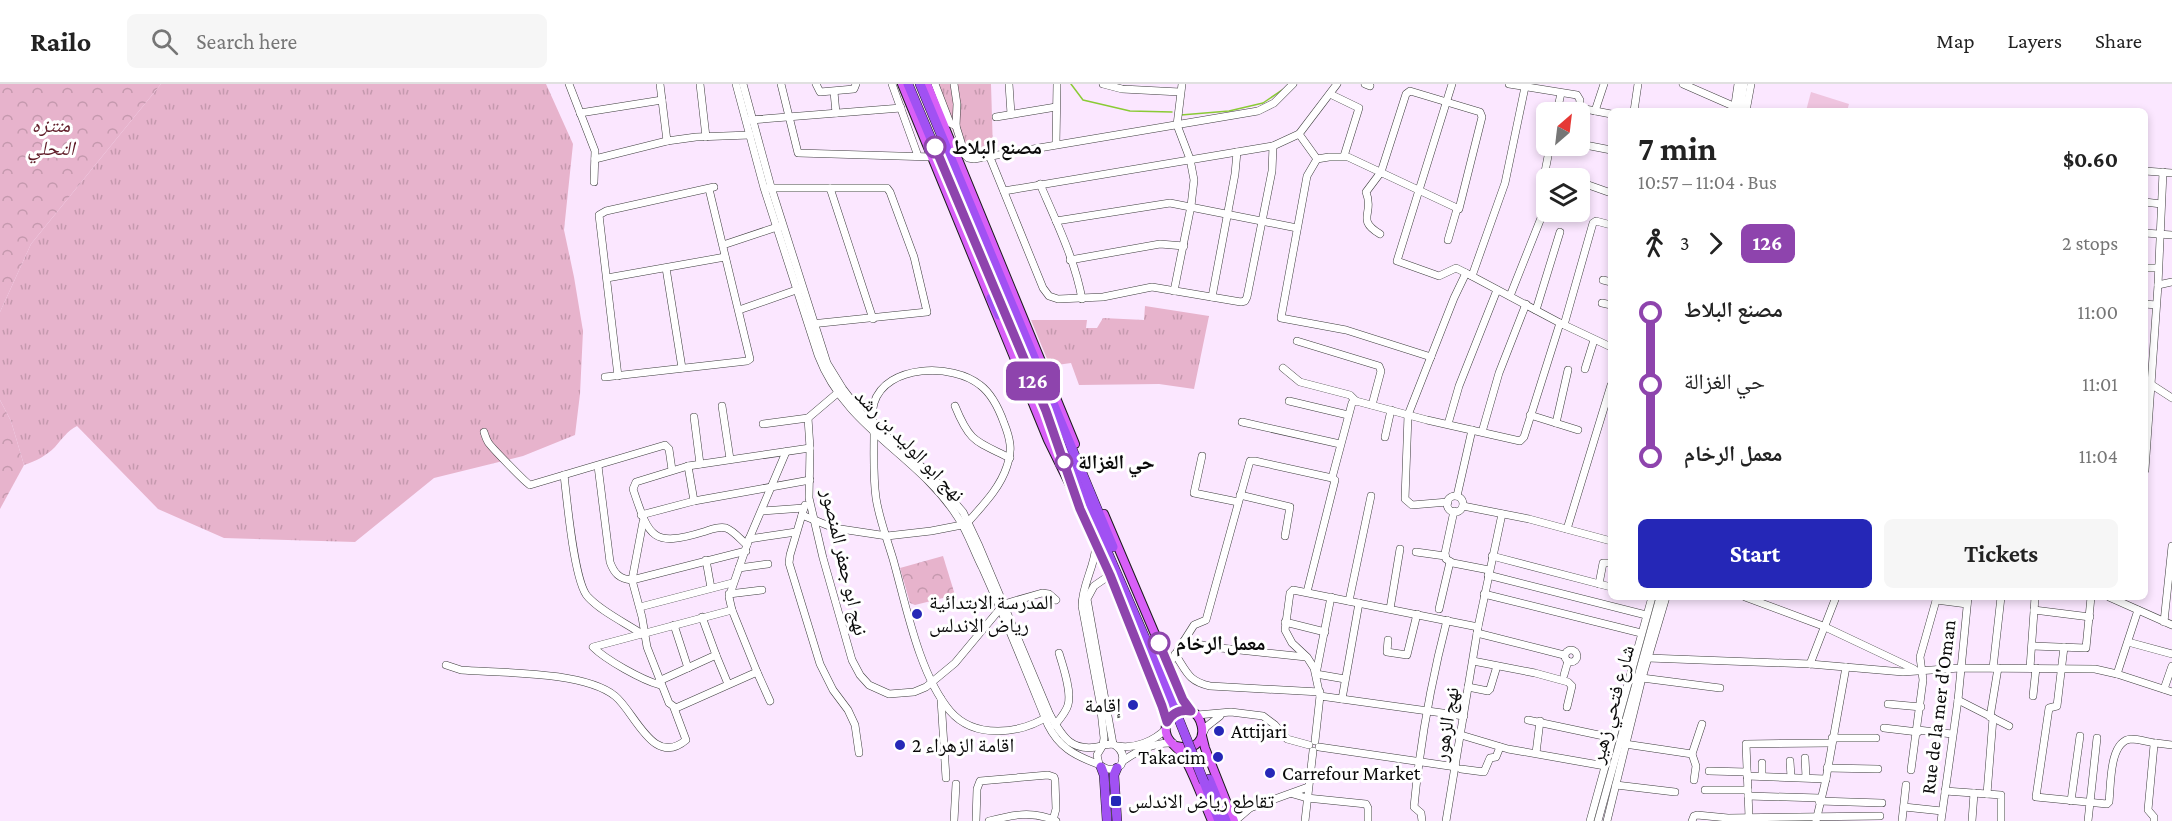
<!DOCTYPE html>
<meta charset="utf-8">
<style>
body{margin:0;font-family:"Crimson Pro","Noto Naskh Arabic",serif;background:#f6f6f6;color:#222;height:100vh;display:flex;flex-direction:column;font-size:22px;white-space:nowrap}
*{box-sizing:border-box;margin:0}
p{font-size:20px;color:#767676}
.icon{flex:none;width:33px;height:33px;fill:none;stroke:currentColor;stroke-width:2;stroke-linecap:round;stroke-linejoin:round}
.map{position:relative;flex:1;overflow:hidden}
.details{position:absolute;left:1608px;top:24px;width:540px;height:492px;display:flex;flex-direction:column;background:#fff;border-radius:9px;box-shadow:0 3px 9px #0003}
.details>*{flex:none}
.badge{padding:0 12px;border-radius:9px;font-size:21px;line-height:39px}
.needle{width:39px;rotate:28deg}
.fabs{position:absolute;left:1536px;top:18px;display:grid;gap:12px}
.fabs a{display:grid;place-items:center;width:54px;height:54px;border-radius:9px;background:#fff;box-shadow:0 3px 9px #0003;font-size:30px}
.map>.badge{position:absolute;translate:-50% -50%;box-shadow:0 0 0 3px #fff}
.legs{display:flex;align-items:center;gap:9px;height:66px;padding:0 30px;font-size:20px}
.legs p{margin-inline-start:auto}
.summary{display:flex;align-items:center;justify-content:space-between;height:102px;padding:0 30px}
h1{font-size:33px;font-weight:700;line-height:45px}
.action{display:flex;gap:12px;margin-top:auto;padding:12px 30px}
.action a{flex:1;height:69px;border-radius:9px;background:#2527b7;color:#fff;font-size:24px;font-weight:700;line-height:69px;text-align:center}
.action a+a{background:#f6f6f6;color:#222}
ul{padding:0 30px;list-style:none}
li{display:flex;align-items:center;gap:21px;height:72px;font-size:22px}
li i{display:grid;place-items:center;width:9px;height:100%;margin:0 8px;background:currentColor}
li i::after{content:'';width:15px;height:15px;margin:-8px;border:4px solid;border-radius:50%;background:#fff}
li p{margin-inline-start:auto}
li:first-child i{background:linear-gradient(#0000 50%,currentColor 0)}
li:last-child i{background:linear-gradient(currentColor 50%,#0000 0)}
header{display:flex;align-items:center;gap:36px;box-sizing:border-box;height:84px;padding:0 30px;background:#fff;border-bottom:2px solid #e0e0e0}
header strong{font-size:28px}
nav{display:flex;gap:33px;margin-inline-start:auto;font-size:21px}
.search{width:420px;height:54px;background:#f6f6f6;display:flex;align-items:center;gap:15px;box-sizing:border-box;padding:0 21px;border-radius:9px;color:#767676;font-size:22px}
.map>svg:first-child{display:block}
.grass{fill:url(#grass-tufts)}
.park{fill:url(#park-crowns)}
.pitch{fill:#efc4df}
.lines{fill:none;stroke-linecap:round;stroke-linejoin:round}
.stream{stroke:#8acb35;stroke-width:1.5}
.minor-casing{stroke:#3d3d3d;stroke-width:8}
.major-casing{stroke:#1b1b1b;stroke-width:10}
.highway-casing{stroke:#1b1b1b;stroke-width:10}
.minor{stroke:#fff;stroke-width:7}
.major{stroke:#d85ff7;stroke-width:8}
.highway{stroke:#a151f3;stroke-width:9}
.highway-bridge-casing{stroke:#1b1b1b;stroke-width:10;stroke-linecap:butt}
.highway-bridge{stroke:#a151f3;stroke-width:9}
.line-1-casing{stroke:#fff;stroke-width:14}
.line-1{stroke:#8e44ad;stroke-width:9}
.stop-1-dot{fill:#fff;stroke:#8e44ad;stroke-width:3}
.poi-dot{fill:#2527b7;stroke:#fff;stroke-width:2}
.labels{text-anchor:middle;stroke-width:6;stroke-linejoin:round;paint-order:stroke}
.park-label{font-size:20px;font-style:italic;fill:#601c28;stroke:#fff}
.stop-label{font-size:20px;font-weight:bold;fill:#0a0a0a;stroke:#fff;text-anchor:start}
.street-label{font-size:20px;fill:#0a0a0a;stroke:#fff}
.poi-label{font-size:20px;fill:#0a0a0a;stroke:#fff;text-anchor:start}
</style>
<header>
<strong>Railo</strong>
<div class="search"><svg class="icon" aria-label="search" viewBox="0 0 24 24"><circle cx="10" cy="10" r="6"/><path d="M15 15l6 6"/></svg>Search here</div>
<nav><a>Map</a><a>Layers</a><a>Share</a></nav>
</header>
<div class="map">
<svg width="2172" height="737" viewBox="0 0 2172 737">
<defs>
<pattern id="grass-tufts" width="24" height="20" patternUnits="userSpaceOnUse" patternTransform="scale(1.5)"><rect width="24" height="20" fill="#e7b3cc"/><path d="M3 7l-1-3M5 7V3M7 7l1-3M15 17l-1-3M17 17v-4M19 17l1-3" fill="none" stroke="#c599ae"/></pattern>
<pattern id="park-crowns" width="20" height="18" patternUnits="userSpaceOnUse" patternTransform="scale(1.5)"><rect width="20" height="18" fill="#e7b3cc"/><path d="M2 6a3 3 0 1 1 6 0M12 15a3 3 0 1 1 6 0" fill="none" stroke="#c599ae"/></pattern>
</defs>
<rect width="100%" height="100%" fill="#fbe7ff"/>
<g class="grass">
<path d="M161,0h385l27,60 -9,86 10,47 9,54 -3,63 -5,41 -52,21 -89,22 -79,64 -131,-4 -66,-29 -81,-83c-10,5 -15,13 -22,21 -9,9 -19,14 -31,18l-13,-44 -11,-21v-88l31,-68z"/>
<polygon points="933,0 991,0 993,67 964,73"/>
<polygon points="1145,222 1209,232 1194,305 1159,300 1079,301 1071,279 1050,282 1031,236 1087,236 1086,244 1097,244 1103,234 1144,236"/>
</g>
<g class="park">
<polygon points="0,0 161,0 31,160 0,228"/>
<polygon points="0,316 11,337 24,381 0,425"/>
<polygon points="943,472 955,511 915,521 910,519 900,484"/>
</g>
<polygon class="pitch" points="1811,8 1849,20 1847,27 1806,27"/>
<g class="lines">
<g class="stream">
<polyline points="1071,0 1083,16 1130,27 1172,28"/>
<polyline points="1181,31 1229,27 1263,19 1285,4"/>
</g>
<defs>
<g id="minor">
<polyline points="569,0 595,67 594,98"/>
<polyline points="660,0 667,57 696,53 750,51"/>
<polyline points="700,0 706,53"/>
<path d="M736,0l28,104 54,167c28,74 99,99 139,161 11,16 17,36 26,53 23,51 44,104 65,156 11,22 26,30 47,38 10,4 15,11 26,2 4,-9 1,-16 -8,-21l-10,1 -6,10 2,9"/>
<path d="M743,0l28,103 56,176 16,26 19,25 69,61 32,37 16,34 71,169c13,23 22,38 52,31"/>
<polyline points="781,0 798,69 932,73"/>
<polyline points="816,0 820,8 854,5 856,0"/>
<polyline points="892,0 918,72"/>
<polyline points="935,0 950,39 956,42"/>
<polyline points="954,0 957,20 956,42 965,71 968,74 974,75 1258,27 1274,19 1293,0"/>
<polyline points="1009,0 1011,30"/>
<polyline points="1103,0 1122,5 1180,8"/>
<polyline points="1365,0 1370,2"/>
<polyline points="1452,0 1397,177 1439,192 1456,184 1466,189"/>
<polyline points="1509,0 1577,11 1580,16 1579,28"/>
<polyline points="1683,0 1740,25"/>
<polyline points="834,8 836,29"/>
<polyline points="1330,10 1359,24 1344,72"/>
<polyline points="1580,24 1611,30"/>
<polyline points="1595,27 1604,0"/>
<polyline points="1634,27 1638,0"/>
<polyline points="1734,27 1738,0"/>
<polyline points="1740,27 1744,0"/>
<polyline points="1746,27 1751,0"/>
<polyline points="1557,28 1561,9"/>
<polyline points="580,29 662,16"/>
<polyline points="996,33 1056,23"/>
<polyline points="750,36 901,24"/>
<polyline points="1299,50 1317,75"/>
<polyline points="1056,60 1057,0"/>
<polyline points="1580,60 1611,66"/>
<polyline points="989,71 1043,204 1049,212 1058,215 1103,213 1152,203 1241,218 1245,217 1247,213 1272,87 1273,62"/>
<polyline points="595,75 667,57"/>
<polyline points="2145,87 2172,89"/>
<polyline points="1580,98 1611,109"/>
<path d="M1040,100c16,37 35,76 42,115"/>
<polyline points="766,104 887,104 890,108 914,173 927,228 811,240"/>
<polyline points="830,104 873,235"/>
<polyline points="1004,107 1273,62 1299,50 1337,0"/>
<polyline points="2145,118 2161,120"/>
<polyline points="1056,137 1170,119 1297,144"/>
<polyline points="2145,149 2172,151"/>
<path d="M1380,150c-25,-15 -5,-20 -14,-42l15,-20 25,-78 4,-3 70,21 2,5 -23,92 -111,-52h-19l-12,2 -10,17 -26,142 65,12 85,27"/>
<polyline points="1448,156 1457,125"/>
<polyline points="723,161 780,142"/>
<polyline points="1070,176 1160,160 1184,162"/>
<polyline points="666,184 682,284"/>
<polyline points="2145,184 2158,184"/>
<polyline points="1472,192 1505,99 1525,3"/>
<polyline points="607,194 725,173"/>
<polyline points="1603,196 1611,198"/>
<polyline points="2158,201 2172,198"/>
<polyline points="1174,207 1191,122 1194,96 1190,75 1177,41 1182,0"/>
<polyline points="1510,212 1545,124 1541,108 1550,62"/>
<polyline points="1212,213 1235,90 1237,68"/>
<polyline points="1602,219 1611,221"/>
<polyline points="2145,220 2156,221"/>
<polyline points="739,226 799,205"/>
<polyline points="1536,226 1560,148"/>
<polyline points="1564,241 1593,139 1596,137 1611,141"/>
<polyline points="1297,257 1379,282 1381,287 1372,321"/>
<polyline points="1283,284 1300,298 1350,311 1356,317"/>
<polyline points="1585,285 1594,256"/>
<polyline points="618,292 599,131 606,127 714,103"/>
<polyline points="605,293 747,277 750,275 709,105"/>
<polyline points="2152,301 2172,314"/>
<polyline points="841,306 808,334 810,364 809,414 823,474 852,576 860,591 869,601 889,610 914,608 926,603 955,579 1004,520 1042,509 1049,510 1056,516"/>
<polyline points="1289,317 1348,331"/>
<polyline points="722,322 730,375"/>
<path d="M955,322c15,37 21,35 55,52"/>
<polyline points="1530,331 1578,346"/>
<polyline points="694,333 700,380"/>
<polyline points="1242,338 1340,360"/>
<polyline points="1556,339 1568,286"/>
<polyline points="763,340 808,334"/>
<polyline points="1448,340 1459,302 1497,206"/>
<path d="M484,348c1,3 2,7 4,10 2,4 38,41 42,43l135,-40 4,4 3,21"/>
<polyline points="1482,348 1499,289 1526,220"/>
<polyline points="1385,353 1391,326"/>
<polyline points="1202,372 1194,409 1238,418"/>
<path d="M598,382l12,96c4,11 9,17 22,18l114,-29"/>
<polyline points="688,382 694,417"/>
<polyline points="2145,386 2158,201 2163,88"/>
<path d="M564,391c3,24 10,108 24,122 14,15 36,25 54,37"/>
<polyline points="1240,411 1290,423 1285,452"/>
<polyline points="1457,412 1472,346"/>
<circle cx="1455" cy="420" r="8"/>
<polyline points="1448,418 1412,421 1405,415 1408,331 1454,214 1466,189 1560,239 1611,263"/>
<polyline points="1463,422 1529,435 1611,457"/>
<polyline points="804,424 790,471 789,479 820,580 833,606 848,626 855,641 859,669"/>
<polyline points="762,427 804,424 805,421"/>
<polyline points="1454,427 1445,469 1446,475 1453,479 1489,486"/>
<polyline points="641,431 694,417 810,396"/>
<path d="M802,431l32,13 53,8 44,-5 31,-6 6,-3c15,-17 32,-34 39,-56 6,-15 3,-28 -3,-43 -5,-14 -12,-29 -24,-38 -27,-22 -94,-21 -106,18 -3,10 -1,21 0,31 0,21 -1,43 2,64 3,20 11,41 17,61 13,46 26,115 57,152 25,29 71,23 100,4"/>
<polyline points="643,438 632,496 642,533 647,563 669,619 676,624 757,588 732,526 729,513 749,455 786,368"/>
<polyline points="1567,445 1611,301"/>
<polyline points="749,455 796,448"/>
<path d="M747,461c-6,-5 -13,-14 -21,-17 -8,-2 -16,2 -23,4 -52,16 -54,4 -70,-43l3,-7 52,-16 122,-18"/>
<path d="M1096,461c-1,22 -14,39 -14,61l18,96 4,36 -1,7"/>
<polyline points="1416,468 1445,472"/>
<polyline points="1492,472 1611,503"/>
<polyline points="706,476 711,504"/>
<polyline points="739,484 768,480"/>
<polyline points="1110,491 1094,502 1087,515 1113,660"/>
<polyline points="1488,491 1646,531"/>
<polyline points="1599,500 1603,479 1611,479"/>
<polyline points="1307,508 1335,396 1332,394 1352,319 1356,317 1427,336 1520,357 1524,353 1560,239"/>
<polyline points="729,510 762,506"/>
<polyline points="1484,510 1641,549"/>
<polyline points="1331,513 1316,590 1345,595"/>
<polyline points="1745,513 1823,542 1914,585"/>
<polyline points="2109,513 2172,541"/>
<polyline points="1936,516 1967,520"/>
<polyline points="1349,517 1371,412"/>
<polyline points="640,523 732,499"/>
<polyline points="1390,525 1400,465"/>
<polyline points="1439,525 1450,478"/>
<polyline points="2034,526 2090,533"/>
<polyline points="1285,538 1325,548"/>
<polyline points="2164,538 2172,462"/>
<polyline points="674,541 688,584"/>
<polyline points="1477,549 1564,571"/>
<polyline points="1388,556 1387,568 1407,571 1417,530"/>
<polyline points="1184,557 1211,563 1306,573"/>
<polyline points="2128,558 2172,570"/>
<polyline points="2032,562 2086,564 2091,513"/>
<path d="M2064,563l-7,59 -8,2 -13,89 71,7 2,-2c2,-17 0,-61 22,-63 7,0 17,3 24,4"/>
<circle cx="1571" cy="572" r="6"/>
<path d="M1175,570c12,18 13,27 35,32l110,6"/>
<polyline points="716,571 728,600"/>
<polyline points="1648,574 1810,580 1903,588 1960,584 2095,585 2117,590 2172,608"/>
<polyline points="1473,577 1535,589 1568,598 1572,602 1567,623"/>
<polyline points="1810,580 1836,513"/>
<path d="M446,581l15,5c39,3 123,1 154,26 20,16 38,72 71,44l-12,-32"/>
<polyline points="1168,582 1194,541 1206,536 1250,377 1255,377 1332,394"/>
<polyline points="1993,584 2001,513"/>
<polyline points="2030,584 2035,513"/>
<polyline points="757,588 770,617"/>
<polyline points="2117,590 2138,526"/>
<polyline points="1564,591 1568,577"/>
<polyline points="1642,594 1720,604"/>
<polyline points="659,597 716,571 702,533"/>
<path d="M660,601c-18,-5 -54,-25 -67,-38l139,-37"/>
<polyline points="1468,603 1488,607 1490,605 1497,582"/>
<polyline points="2164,605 2172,582"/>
<polyline points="1320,612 1314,584 1307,573 1292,559 1285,546 1290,509 1293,506 1478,543"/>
<polyline points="2033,612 2036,584"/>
<polyline points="941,615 946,694"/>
<polyline points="1342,615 1359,519"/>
<polyline points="1958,616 2009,642"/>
<polyline points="1888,620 1921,623"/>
<polyline points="1197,631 1231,628 1263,632 1275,641 1287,655 1309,661"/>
<polyline points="1990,633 1998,584"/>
<polyline points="1528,636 1613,654"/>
<path d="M1055,641c5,-6 11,-13 13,-20 4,-13 -5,-39 -9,-52"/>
<polyline points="1884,644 1918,648"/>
<polyline points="1918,646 1952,650"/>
<polyline points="1203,649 1206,643 1220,632"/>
<polyline points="1461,651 1508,665 1605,682"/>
<polyline points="1832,654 1876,654"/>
<polyline points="1315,657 1320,612 1464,632"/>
<polyline points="1625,660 1692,670"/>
<path d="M1118,662c17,3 36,-5 48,-17"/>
<polyline points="1319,663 1456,683"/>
<polyline points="1536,669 1540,637"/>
<polyline points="1805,674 1806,693"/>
<path d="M1123,677c15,-11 32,-19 50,-18"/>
<polyline points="1790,677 1791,693"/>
<polyline points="1827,684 1878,685"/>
<polyline points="1461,685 1484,688 1490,674 1496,673 1500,663"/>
<polyline points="1911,686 1923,596 1920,573 1937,513"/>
<polyline points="1709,687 1747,688"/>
<polyline points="1747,692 1826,695"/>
<polyline points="1762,692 1762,679"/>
<polyline points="1694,696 1696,682 1692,670 1702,640"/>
<polyline points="1616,701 1675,708"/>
<polyline points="1705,706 1748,706"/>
<polyline points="1945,707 2001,711 2001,737"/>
<polyline points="1293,710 1307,714 1366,720 1368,724 1368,737"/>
<polyline points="1987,710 1993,634"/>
<polyline points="1748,712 1820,714"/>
<polyline points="1819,717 1882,719"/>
<polyline points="2071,717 2080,652"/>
<polyline points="1904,723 1942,727"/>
<polyline points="1229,726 1250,724 1308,703"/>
<polyline points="1749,733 1746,660 1831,659"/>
<polyline points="954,737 956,700"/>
<polyline points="976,737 977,705 980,697 1048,691 1054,693 1055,696 1056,725 1053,736"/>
<path d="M989,737c23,-6 43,-11 67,0"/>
<polyline points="1235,737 1250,724"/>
<polyline points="1305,737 1313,667"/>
<path d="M1422,737l-1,-8 -7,-6c6,-64 17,-125 33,-187"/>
<polyline points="1446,737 1478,543 1502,430"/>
<polyline points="1590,737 1652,513"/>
<polyline points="1598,737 1660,513"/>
<polyline points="1607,737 1642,594 1666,513"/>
<polyline points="1692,737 1694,732 1697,731 1728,734 1880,732"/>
<polyline points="1816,737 1826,695 1846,583"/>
<polyline points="1902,737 1906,701"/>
<polyline points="1941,737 1958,616 1968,513"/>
<polyline points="1972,737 1974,709"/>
<polyline points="2088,737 2097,654"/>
<polyline points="2154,737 2154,733 2148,726 2154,661 2156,659 2172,661"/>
</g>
<g id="major">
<polyline points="902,0 1048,356 1071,403"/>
<polyline points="927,0 1075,360"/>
<polyline points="1079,421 1135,553 1167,638"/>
<polyline points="1104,430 1183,616 1191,627"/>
<polyline points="1202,652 1205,664 1234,737"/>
<path d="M1177,662c42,11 25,-55 -4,-31 -7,5 -9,13 -6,21 3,8 13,13 17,21 11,20 19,43 28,64"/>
</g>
<g id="highway">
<polyline points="908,0 1044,323 1159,586"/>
<polyline points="920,0 1113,463"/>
<polyline points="991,214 999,231"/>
<polyline points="1071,397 1080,425"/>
<polyline points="1101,683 1104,691 1107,737"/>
<polyline points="1209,695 1226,737"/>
<polyline points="1204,698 1219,737"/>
<polyline points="1117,737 1114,691 1117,684"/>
</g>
</defs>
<use href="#minor" class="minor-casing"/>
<use href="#major" class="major-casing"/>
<use href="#highway" class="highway-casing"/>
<use href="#minor" class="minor"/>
<use href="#major" class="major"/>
<use href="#highway" class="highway"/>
<defs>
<polyline id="highway-bridge" points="1159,586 1204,698"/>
</defs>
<use href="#highway-bridge" class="highway-bridge-casing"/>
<use href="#highway-bridge" class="highway-bridge"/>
</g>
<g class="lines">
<defs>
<path id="line-1" d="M935,63l111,264 34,98 30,66 52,131 5,16c5,-9 13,-13 24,-11l-8,-11 -24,-57"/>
</defs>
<use href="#line-1" class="line-1-casing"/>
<use href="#line-1" class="line-1"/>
</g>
<g class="stop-1-dot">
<circle cx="935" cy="63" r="10"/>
<circle cx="1064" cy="378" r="8"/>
<circle cx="1159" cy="559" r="10"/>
</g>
<g class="poi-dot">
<circle cx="917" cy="530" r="6"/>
<circle cx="1133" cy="621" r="6"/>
<circle cx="1219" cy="647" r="6"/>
<circle cx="900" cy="661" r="6"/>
<circle cx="1218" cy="673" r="6"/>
<circle cx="1270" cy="689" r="6"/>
<rect x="1110" y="711" width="12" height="12" rx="3"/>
</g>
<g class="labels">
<g class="park-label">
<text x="51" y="48">منتزه<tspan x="51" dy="23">النحلي</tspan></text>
</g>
<g class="stop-label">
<text x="952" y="70">مصنع البلاط</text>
<text x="1078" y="385">حي الغزالة</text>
<text x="1176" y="566">معمل الرخام</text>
</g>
<g class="street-label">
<text transform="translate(910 361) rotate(46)" y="7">نهج ابو الوليد بن رشد</text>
<text transform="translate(845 478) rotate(77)" y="7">نهج ابو جعفر المنصور</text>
<text transform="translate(1612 620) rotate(-75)" y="7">شارع فتحي زهير</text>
<text transform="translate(1938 623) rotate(-83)" y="7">Rue de la mer d'Oman</text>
<text transform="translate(1446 640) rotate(-81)" y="7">نهج الزهور</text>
</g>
<g class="poi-label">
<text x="929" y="525">المدرسة الابتدائية<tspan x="929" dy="23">رياض الاندلس</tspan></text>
<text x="1121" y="628" text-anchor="end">إقامة</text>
<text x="1231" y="654">Attijari</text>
<text x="912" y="668">اقامة الزهراء 2</text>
<text x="1206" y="680" text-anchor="end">Takacim</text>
<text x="1282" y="696">Carrefour Market</text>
<text x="1128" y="724">تقاطع رياض الاندلس</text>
</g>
</g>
</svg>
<div class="fabs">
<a><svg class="needle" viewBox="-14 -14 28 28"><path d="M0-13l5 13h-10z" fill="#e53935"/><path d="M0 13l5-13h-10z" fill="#767676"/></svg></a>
<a><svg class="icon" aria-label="layers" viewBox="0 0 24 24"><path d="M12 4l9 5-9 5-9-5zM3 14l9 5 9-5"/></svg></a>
</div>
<b class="badge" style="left:1033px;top:297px;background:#8e44ad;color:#fff">126</b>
<section class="details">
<div class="summary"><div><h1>7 min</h1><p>10:57 – 11:04 · Bus</p></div><b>$0.60</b></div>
<div class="legs"><svg class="icon" aria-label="walk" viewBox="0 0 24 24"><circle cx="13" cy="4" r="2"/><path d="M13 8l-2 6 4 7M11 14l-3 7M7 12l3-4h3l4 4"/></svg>3<svg class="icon" aria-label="forward" viewBox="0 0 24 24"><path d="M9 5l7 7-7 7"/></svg><b class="badge" style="background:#8e44ad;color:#fff">126</b><p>2 stops</p></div>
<ul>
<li><i style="color:#8e44ad"></i><b>مصنع البلاط</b><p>11:00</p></li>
<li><i style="color:#8e44ad"></i><span>حي الغزالة</span><p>11:01</p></li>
<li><i style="color:#8e44ad"></i><b>معمل الرخام</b><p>11:04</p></li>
</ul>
<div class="action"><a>Start</a><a>Tickets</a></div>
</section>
</div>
